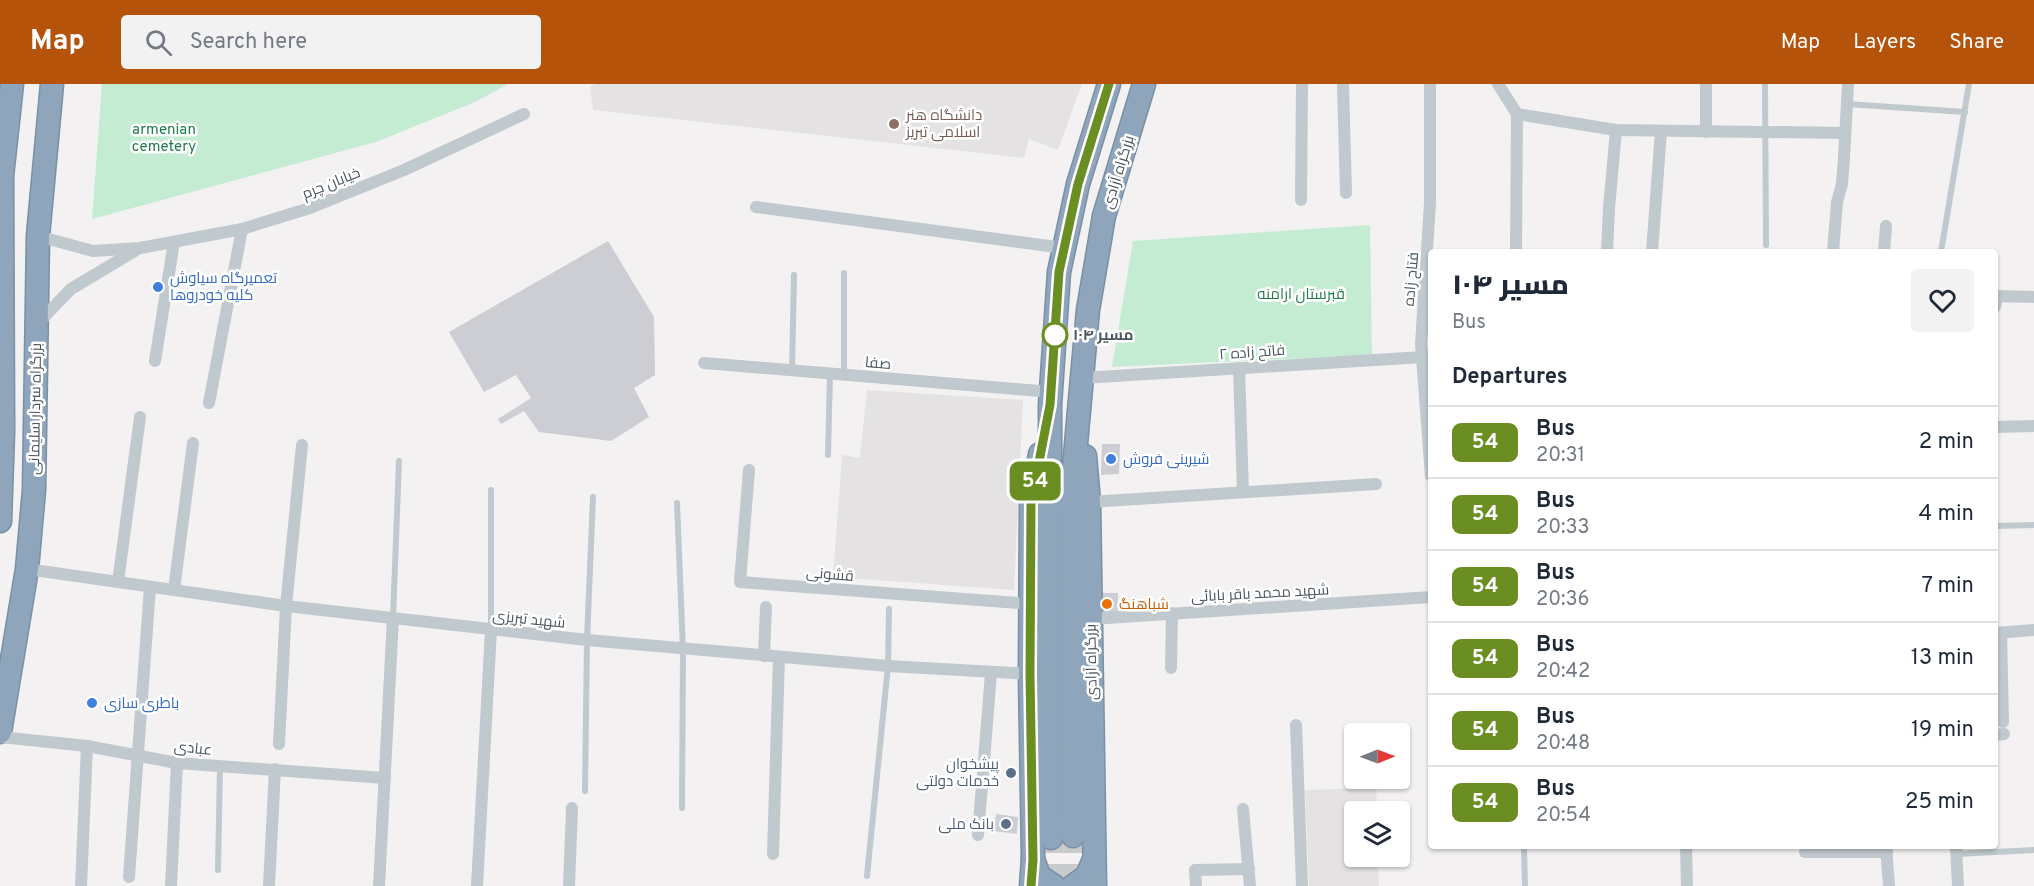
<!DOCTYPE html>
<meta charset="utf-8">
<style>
body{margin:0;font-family:Overpass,Cairo,sans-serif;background:#f2f2f3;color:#1f2937;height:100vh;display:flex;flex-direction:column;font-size:22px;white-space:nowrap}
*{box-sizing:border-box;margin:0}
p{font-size:20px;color:#747a83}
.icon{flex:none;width:33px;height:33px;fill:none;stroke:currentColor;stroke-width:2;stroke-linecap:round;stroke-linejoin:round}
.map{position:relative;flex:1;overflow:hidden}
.sheet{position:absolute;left:1428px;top:165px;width:570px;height:600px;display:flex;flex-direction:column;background:#fff;border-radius:6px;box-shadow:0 2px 4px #0004}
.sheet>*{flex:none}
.badge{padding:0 12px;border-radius:9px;font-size:21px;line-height:39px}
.needle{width:39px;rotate:89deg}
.controls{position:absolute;left:1344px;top:639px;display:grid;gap:12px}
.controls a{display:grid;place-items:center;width:66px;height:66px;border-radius:6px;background:#fff;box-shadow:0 2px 4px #0004;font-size:30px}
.map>.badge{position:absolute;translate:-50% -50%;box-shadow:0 0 0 3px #fff}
h2{padding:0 24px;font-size:22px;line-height:54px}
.round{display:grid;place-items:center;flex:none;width:63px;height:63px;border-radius:6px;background:#f2f2f3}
.headline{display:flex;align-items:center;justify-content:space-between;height:102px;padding:0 24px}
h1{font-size:28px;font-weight:800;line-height:45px}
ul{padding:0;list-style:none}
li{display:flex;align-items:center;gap:18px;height:72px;padding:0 24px;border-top:2px solid #e0e1e3}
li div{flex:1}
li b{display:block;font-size:22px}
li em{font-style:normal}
li .badge{min-width:66px;font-weight:700;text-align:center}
header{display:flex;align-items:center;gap:36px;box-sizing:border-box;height:84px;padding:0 30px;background:#b45309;color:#fff}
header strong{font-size:28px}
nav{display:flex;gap:33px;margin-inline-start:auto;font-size:21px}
.search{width:420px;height:54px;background:#f2f2f3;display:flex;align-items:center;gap:15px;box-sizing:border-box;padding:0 21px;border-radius:6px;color:#747a83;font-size:22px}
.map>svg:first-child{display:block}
.education{fill:#e4e2e3}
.green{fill:#c4ecd3}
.building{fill:#ccced3}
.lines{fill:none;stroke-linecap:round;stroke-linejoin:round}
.highway-tunnel{stroke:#c9cacc;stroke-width:22;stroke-dasharray:22 11;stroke-linecap:butt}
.highway-casing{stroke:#7990a7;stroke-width:25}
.lane{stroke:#c0c9ce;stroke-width:6}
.street{stroke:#c0c9ce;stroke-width:12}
.highway{stroke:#8ea5bb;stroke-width:22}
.line-casing{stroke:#fff;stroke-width:14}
.line{stroke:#6b8e23;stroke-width:9}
.education-dot{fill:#8d6e63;stroke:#fff;stroke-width:2}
.shop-dot{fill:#3f7fe0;stroke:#fff;stroke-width:2}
.stop-dot{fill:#fff;stroke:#6b8e23;stroke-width:3}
.food-dot{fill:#e8710a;stroke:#fff;stroke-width:2}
.service-dot{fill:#5c6f8a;stroke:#fff;stroke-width:2}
.labels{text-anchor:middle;stroke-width:5;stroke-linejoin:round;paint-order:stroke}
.education-label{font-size:15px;fill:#785e54;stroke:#fff;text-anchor:start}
.park-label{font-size:15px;fill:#207a4a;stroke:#fff}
.street-label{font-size:15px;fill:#4a555d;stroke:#fff}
.shop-label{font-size:15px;fill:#366cbe;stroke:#fff;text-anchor:start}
.stop-label{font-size:15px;font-weight:bold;fill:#4a555d;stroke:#fff;text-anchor:start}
.food-label{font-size:15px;fill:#c56008;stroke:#fff;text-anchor:start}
.service-label{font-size:15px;fill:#4e5e75;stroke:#fff;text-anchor:end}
</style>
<header>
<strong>Map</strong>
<div class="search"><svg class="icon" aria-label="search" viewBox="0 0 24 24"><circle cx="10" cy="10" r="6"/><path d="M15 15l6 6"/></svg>Search here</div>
<nav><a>Map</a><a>Layers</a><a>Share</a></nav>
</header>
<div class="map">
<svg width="2034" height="802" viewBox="0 0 2034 802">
<rect width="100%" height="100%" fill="#f3f1f1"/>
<g class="education">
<polygon points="595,0 1082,0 1058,66 1029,55 1024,74 593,26 590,3"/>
<polygon points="867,306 1023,316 1014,506 833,493 842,371 860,374"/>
<polygon points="1376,704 1377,727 1354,728 1354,772 1378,773 1379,802 1309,802 1305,706"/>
</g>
<g class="green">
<polygon points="102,0 508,0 475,18 376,58 92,135"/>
<polygon points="1370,141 1372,271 1112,283 1133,157"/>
</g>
<g class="building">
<polygon points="608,157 654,233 655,291 634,304 649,333 611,357 539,348 524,327 501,340 498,335 531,314 516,291 484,308 449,248"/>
<polygon points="1102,360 1120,360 1119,390 1101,391"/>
<polygon points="1096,509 1118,509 1118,530 1097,532"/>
<polygon points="996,730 1018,733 1017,750 994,747"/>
</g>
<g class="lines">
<g class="highway-tunnel">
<polyline points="1051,802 1051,754"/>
<polyline points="1073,802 1073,752"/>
</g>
<defs>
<g id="highway">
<polyline points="1085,372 1089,418 1095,802"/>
<polyline points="0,437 3,347 2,92 12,0"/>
<polyline points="0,648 27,485 34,406 38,152 52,0"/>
<polyline points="1073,752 1072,405 1088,226 1104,132 1144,0"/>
<polyline points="1051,754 1050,321 1059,188 1078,100 1109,0"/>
<polyline points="1033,775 1039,792 1054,802"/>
<polyline points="1031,802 1033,775 1030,590 1031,419 1040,370"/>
<polyline points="1073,802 1087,792 1094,775"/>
</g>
</defs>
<use href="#highway" class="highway-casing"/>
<g class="lane">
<polyline points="1765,0 1766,161"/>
<polyline points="1847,20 1965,28"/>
<polyline points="1941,168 1969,0"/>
<polyline points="792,287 794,191"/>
<polyline points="844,291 844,189"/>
<polyline points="828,371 830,290"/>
<polyline points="677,419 683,566 682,724"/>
<polyline points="1995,442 2034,441"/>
<polyline points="393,534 399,377"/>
<polyline points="491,545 491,406"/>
<polyline points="585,707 587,556 593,413"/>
<polyline points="1524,762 1525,802"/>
<polyline points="1957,770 2034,766"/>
<polyline points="218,786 220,682"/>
<polyline points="867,792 888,582 889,525"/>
</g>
<g class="street">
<polyline points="1343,0 1346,109"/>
<polyline points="1430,0 1430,119 1421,260 1431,392"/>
<polyline points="1498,0 1517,30 1516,168"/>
<polyline points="1706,0 1706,48"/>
<polyline points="1517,30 1616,46 1845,49"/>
<polyline points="1301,116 1302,0"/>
<polyline points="756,123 1064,164"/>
<polyline points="38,152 93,167 140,164 242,145 310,124 404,86 524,30"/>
<polyline points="1607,168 1609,124 1616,46"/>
<polyline points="1652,168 1661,47"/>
<polyline points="1833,168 1837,118 1842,100 1844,74 1848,0"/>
<polyline points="1884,168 1886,142"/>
<polyline points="1995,223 1997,212 2034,213"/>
<polyline points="38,239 71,205 136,166"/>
<polyline points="155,277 174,158"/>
<polyline points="704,279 1051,308"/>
<polyline points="1239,284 1243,408"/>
<polyline points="1082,294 1423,273"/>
<polyline points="209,319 242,145"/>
<polyline points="1995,343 2034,342"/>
<polyline points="749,386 740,498 1030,520"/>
<polyline points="1089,418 1376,400"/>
<polyline points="27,485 286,522 587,556 888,582 1030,590"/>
<polyline points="118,498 140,333"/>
<polyline points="174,506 193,359"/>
<polyline points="1091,535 1431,513"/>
<polyline points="1995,549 2034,546"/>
<polyline points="2001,549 2003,638"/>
<polyline points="764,572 766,523"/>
<polyline points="1171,584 1172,529"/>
<polyline points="1296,641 1302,802"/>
<polyline points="1995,651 2004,650"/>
<polyline points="0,653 87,662 177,679 385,694"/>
<polyline points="279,660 286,522 302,361"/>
<polyline points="1243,725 1250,802"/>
<polyline points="978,751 991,589"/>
<polyline points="1686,762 1687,802"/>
<polyline points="1886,762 1889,802"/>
<polyline points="1956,762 1958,802"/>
<polyline points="1805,768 1887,768"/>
<polyline points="773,770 779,573"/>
<polyline points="129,793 150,503"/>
<polyline points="81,802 87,662"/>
<polyline points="171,802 177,679"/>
<polyline points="269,802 275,685"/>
<polyline points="379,802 393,534"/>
<polyline points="477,802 491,546"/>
<polyline points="569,802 572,724"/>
<polyline points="1196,802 1195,786 1249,785"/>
</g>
<use href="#highway" class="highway"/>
</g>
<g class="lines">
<defs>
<polyline id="line" points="1031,802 1033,776 1030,590 1031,419 1050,321 1059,188 1078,100 1109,0"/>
</defs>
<use href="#line" class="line-casing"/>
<use href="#line" class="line"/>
</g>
<circle class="education-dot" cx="894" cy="40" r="6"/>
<g class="shop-dot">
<circle cx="158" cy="203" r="6"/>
<circle cx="1111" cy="375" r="6"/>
<circle cx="92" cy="619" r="6"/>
</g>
<circle class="stop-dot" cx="1055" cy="251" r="12"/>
<circle class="food-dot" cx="1107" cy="520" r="6"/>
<g class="service-dot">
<circle cx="1011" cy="689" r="6"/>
<circle cx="1006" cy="740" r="6"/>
</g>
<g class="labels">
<g class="education-label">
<text x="906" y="36">دانشگاه هنر<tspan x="906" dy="17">اسلامی تبریز</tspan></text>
</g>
<g class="park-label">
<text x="164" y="50">armenian<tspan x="164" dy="17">cemetery</tspan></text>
<text x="1301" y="215">قبرستان ارامنه</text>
</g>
<g class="street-label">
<text transform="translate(1118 88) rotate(-73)" y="5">بزرگراه آزادی</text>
<text transform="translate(331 99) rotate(-22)" y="5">خیابان چرم</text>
<text transform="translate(1411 195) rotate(-85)" y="5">فتاح زاده</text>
<text transform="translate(1252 268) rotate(-4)" y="5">فاتح زاده ۲</text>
<text transform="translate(878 279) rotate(5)" y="5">صفا</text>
<text transform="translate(35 325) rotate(-89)" y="5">بزرگراه سردار سلیمانی</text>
<text transform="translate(830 490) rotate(5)" y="5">قشونی</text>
<text transform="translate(1260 509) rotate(-3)" y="5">شهید محمد باقر بابائی</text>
<text transform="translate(529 535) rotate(6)" y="5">شهید تبریزی</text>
<text transform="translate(1091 578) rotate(-91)" y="5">بزرگراه آزادی</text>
<text transform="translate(193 664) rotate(6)" y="5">عبادی</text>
</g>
<g class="shop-label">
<text x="170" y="199">تعمیرگاه سیاوش<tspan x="170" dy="17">کلیه خودروها</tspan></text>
<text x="1123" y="380">شیرینی فروش</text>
<text x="104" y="624">باطری سازی</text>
</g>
<g class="stop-label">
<text x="1073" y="256">مسیر ۱۰۴</text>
</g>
<g class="food-label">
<text x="1119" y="525">شباهنگ</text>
</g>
<g class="service-label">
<text x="999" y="685">پیشخوان<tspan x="999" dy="17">خدمات دولتی</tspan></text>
<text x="994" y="745">بانک ملی</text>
</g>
</g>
</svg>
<div class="controls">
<a><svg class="needle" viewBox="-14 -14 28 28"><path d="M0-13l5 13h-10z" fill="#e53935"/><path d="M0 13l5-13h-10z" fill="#747a83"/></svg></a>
<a><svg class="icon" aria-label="layers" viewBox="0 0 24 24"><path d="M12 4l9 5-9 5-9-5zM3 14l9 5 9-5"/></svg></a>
</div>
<b class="badge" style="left:1035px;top:397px;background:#6b8e23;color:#fff">54</b>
<section class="sheet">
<div class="headline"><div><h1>مسیر ۱۰۴</h1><p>Bus</p></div><a class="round"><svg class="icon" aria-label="heart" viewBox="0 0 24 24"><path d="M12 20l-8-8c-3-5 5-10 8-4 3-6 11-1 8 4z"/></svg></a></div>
<h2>Departures</h2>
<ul>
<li><span class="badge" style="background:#6b8e23;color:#fff">54</span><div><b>Bus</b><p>20:31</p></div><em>2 min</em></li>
<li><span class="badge" style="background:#6b8e23;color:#fff">54</span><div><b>Bus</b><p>20:33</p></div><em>4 min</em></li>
<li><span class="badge" style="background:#6b8e23;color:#fff">54</span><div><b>Bus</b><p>20:36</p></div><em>7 min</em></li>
<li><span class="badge" style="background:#6b8e23;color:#fff">54</span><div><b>Bus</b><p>20:42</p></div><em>13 min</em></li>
<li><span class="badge" style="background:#6b8e23;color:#fff">54</span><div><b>Bus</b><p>20:48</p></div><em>19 min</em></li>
<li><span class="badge" style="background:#6b8e23;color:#fff">54</span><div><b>Bus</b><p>20:54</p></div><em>25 min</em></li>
</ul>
</section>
</div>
